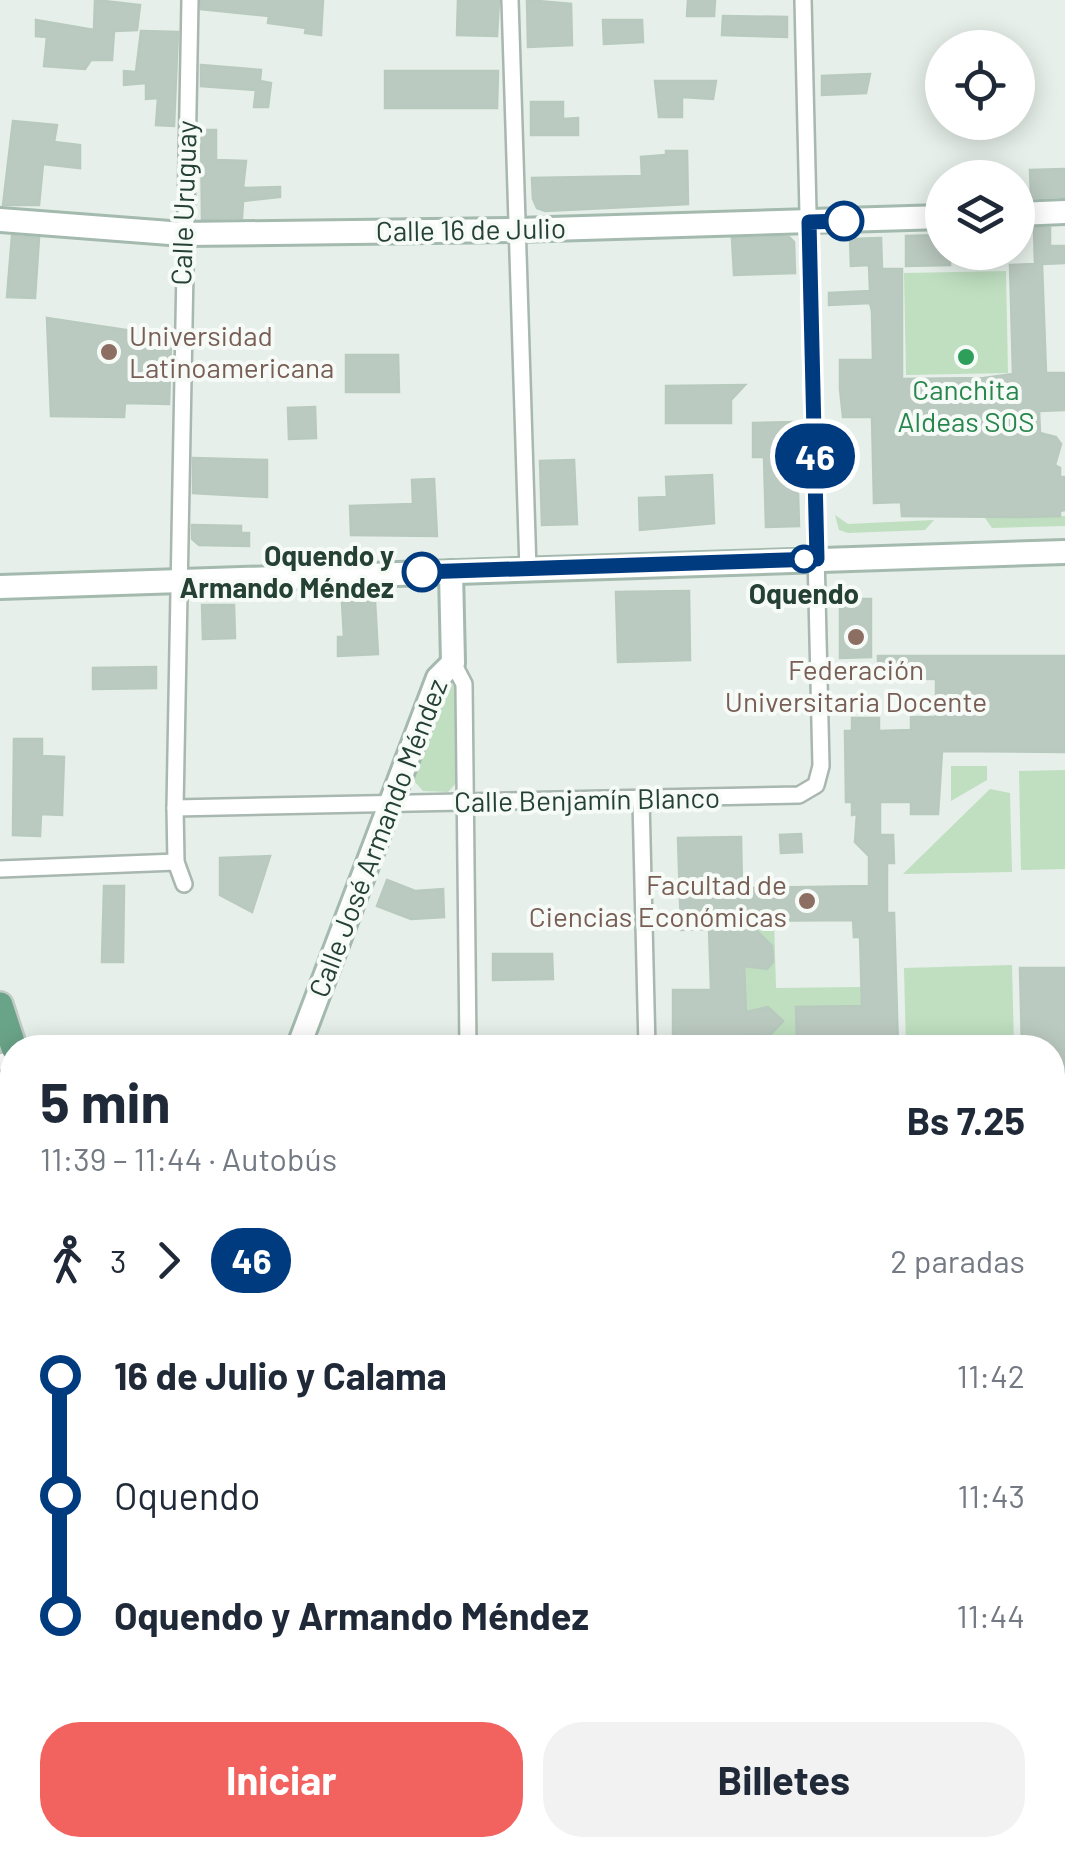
<!DOCTYPE html>
<html lang="es">
<meta charset="utf-8">
<style>
body{margin:0;font-family:Barlow,sans-serif;background:#f2f2f3;color:#1f2937;height:100vh;display:flex;flex-direction:column;font-size:38px;white-space:nowrap}
*{box-sizing:border-box;margin:0}
p{font-size:32px;color:#747a83}
.icon{flex:none;width:55px;height:55px;fill:none;stroke:currentColor;stroke-width:2;stroke-linecap:round;stroke-linejoin:round}
.map{position:relative;flex:1;overflow:hidden}
.panel{position:absolute;left:0px;top:1035px;width:1065px;height:822px;display:flex;flex-direction:column;background:#fff;border-radius:40px 40px 0 0;box-shadow:0 5px 25px #0003}
.panel>*{flex:none}
.badge{padding:0 20px;border-radius:32px;font-size:35px;line-height:65px}
.fabs{position:absolute;left:925px;top:30px;display:grid;gap:20px}
.fabs a{display:grid;place-items:center;width:110px;height:110px;border-radius:50%;background:#fff;box-shadow:0 5px 25px #0003;font-size:50px}
.map>.badge{position:absolute;translate:-50% -50%;box-shadow:0 0 0 5px #fff}
.legs{display:flex;align-items:center;gap:15px;height:110px;padding:0 40px;font-size:32px}
.legs p{margin-inline-start:auto}
.summary{display:flex;align-items:center;justify-content:space-between;height:170px;padding:0 40px}
h1{font-size:55px;font-weight:700;line-height:75px}
.primary-button{display:flex;gap:20px;margin-top:auto;padding:20px 40px}
.primary-button a{flex:1;height:115px;border-radius:40px;background:#f26360;color:#fff;font-size:40px;font-weight:700;line-height:115px;text-align:center}
.primary-button a+a{background:#f2f2f3;color:#1f2937}
ul{padding:0 40px;list-style:none}
li{display:flex;align-items:center;gap:35px;height:120px;font-size:38px}
li i{display:grid;place-items:center;width:15px;height:100%;margin:0 12px;background:currentColor}
li i::after{content:'';width:25px;height:25px;margin:-12px;border:8px solid;border-radius:50%;background:#fff}
li p{margin-inline-start:auto}
li:first-child i{background:linear-gradient(#0000 50%,currentColor 0)}
li:last-child i{background:linear-gradient(currentColor 50%,#0000 0)}
.map>svg:first-child{display:block}
.green{fill:#bfdfc0}
.building{fill:#bbcac1;stroke:#b8c9be;stroke-width:2.5}
.lines{fill:none;stroke-linecap:round;stroke-linejoin:round}
.street-casing{stroke:#a8b7af;stroke-width:20}
.secondary-casing{stroke:#a4baae;stroke-width:28}
.primary-casing{stroke:#c2cac6;stroke-width:30}
.street{stroke:#fff;stroke-width:15}
.secondary{stroke:#fff;stroke-width:22}
.primary{stroke:#6aa488;stroke-width:25}
.line-1-casing{stroke:#fff;stroke-width:22}
.line-1{stroke:#003b80;stroke-width:15}
.stop-1-dot{fill:#fff;stroke:#003b80;stroke-width:5}
.education-dot{fill:#8d6e63;stroke:#f7fbf8;stroke-width:4}
.leisure-dot{fill:#2e9e5b;stroke:#f7fbf8;stroke-width:4}
.labels{text-anchor:middle;stroke-width:8;stroke-linejoin:round;paint-order:stroke}
.street-label{font-size:28px;fill:#244133;stroke:#f7fbf8}
.education-label{font-size:28px;fill:#785e54;stroke:#f7fbf8;text-anchor:start}
.leisure-label{font-size:28px;fill:#27864d;stroke:#f7fbf8}
.stop-label{font-size:28px;font-weight:bold;fill:#244133;stroke:#f7fbf8;text-anchor:end}
</style>
<div class="map">
<svg width="1065" height="1856" viewBox="0 0 1065 1856">
<rect width="100%" height="100%" fill="#e6efe9"/>
<g class="green">
<polygon points="1006,271 1008,373 906,375 904,273"/>
<polygon points="835,515 848,524 934,520 925,530 848,533 839,530"/>
<polygon points="1065,516 1065,526 992,528 985,518"/>
<polygon points="452,684 457,689 458,781 448,792 423,791 415,782 414,769 446,686"/>
<polygon points="951,766 987,766 987,780 951,801"/>
<polygon points="1065,770 1065,869 1021,870 1019,771"/>
<polygon points="990,789 1010,793 1012,872 903,874"/>
<polygon points="774,921 776,988 861,987 863,1047 747,1047 743,922"/>
<polygon points="1012,965 1014,1047 906,1047 904,968"/>
<rect x="1053" y="1202" width="12" height="69"/>
<polygon points="1061,1523 1065,1524 1065,1695 1059,1696 1060,1736 1053,1737 1052,1531"/>
<rect x="815" y="1845" width="64" height="11"/>
</g>
<g class="building">
<polygon points="95,0 140,5 137,30 114,31 112,60 91,60 85,69 44,66 47,37 36,36 36,20 94,30"/>
<polygon points="201,0 323,0 321,35 305,33 306,28 268,23 269,16 201,9"/>
<polygon points="458,0 499,0 497,36 457,35"/>
<polygon points="527,0 571,4 572,45 528,47"/>
<polygon points="688,0 715,0 714,16 687,16"/>
<polygon points="723,16 787,17 787,37 722,35"/>
<polygon points="603,20 642,20 643,42 604,44"/>
<polygon points="141,31 178,32 174,126 156,125 158,98 146,99 146,83 124,85 124,71 136,72"/>
<polygon points="201,65 261,70 260,81 271,83 268,107 254,107 256,90 201,86"/>
<polygon points="385,71 498,71 497,108 385,108"/>
<polygon points="870,74 866,93 822,95 822,76"/>
<polygon points="655,81 716,81 713,99 682,97 682,117 659,117"/>
<polygon points="531,102 563,102 563,119 578,118 578,135 531,135"/>
<polygon points="13,121 57,125 54,142 80,145 80,168 43,164 39,205 3,205"/>
<polygon points="201,130 216,130 216,160 246,161 243,188 280,187 280,197 243,201 242,218 202,219"/>
<polygon points="666,151 687,151 688,204 545,211 537,208 533,199 532,178 642,176 641,157 666,155"/>
<polygon points="1065,169 1065,197 1031,198 1030,170"/>
<polygon points="1034,228 1050,228 1050,246 1065,246 1065,263 1042,264 1046,373 1065,373 1065,410 1039,411 1040,433 1056,437 1061,444 1055,465 1060,468 1060,477 1065,477 1065,510 1060,511 1060,516 1025,517 902,516 901,502 874,503 872,417 843,417 840,389 840,360 873,360 872,311 870,303 829,305 829,293 870,291 869,265 851,266 850,239 881,238 882,269 902,269 902,379 984,378 1013,374 1010,265 1035,264"/>
<polygon points="942,235 942,252 950,252 950,265 906,266 906,236"/>
<polygon points="12,236 39,238 35,298 7,297"/>
<polygon points="789,237 794,242 795,273 734,275 732,238"/>
<polygon points="47,318 133,331 133,344 171,345 169,404 125,403 124,417 51,416"/>
<polygon points="346,355 398,355 399,392 346,392"/>
<polygon points="745,385 731,400 731,423 666,423 666,386"/>
<polygon points="315,407 316,438 289,439 288,408"/>
<polygon points="796,422 799,526 766,527 764,457 753,457 753,423"/>
<polygon points="193,458 267,460 267,497 193,493"/>
<polygon points="574,460 577,524 542,525 540,461"/>
<polygon points="712,475 714,523 640,530 639,498 667,497 666,477"/>
<polygon points="434,479 437,536 351,535 350,506 413,504 412,480"/>
<polygon points="192,525 241,526 241,533 249,533 249,546 199,545 192,539"/>
<polygon points="689,591 690,660 618,662 616,592"/>
<polygon points="840,599 871,599 871,657 840,658"/>
<polygon points="375,601 378,654 338,656 338,637 344,637 342,602"/>
<polygon points="202,605 234,605 235,638 203,639"/>
<polygon points="878,656 1065,656 1065,752 942,751 938,814 911,814 911,802 880,802 880,835 893,835 894,863 887,863 887,913 894,913 898,1048 863,1048 863,1041 797,1042 796,1007 862,1006 860,937 854,937 853,920 747,921 772,946 773,962 767,969 744,966 746,1012 768,1007 783,1021 769,1036 747,1034 747,1048 673,1048 673,990 711,990 709,929 681,930 678,838 741,837 742,888 869,886 869,856 855,842 857,814 852,815 852,802 846,802 845,731 852,731 852,718 879,718 879,731 911,730 911,717 936,717 936,679 878,678"/>
<polygon points="156,667 156,688 93,689 93,668"/>
<polygon points="14,739 42,739 42,756 64,757 62,815 41,814 40,836 13,835"/>
<polygon points="801,834 802,852 781,853 780,835"/>
<polygon points="270,856 252,912 220,895 220,858"/>
<polygon points="387,880 415,891 443,889 444,917 411,919 377,906"/>
<polygon points="104,886 124,886 123,962 102,962"/>
<polygon points="493,954 552,954 553,979 493,980"/>
<polygon points="1020,968 1065,968 1065,1168 1052,1168 1052,1048 1022,1048"/>
<rect x="1052" y="1271" width="13" height="25"/>
<rect x="1052" y="1802" width="13" height="40"/>
</g>
<g class="lines">
<defs>
<g id="street">
<polyline points="510,0 528,570"/>
<polyline points="453,663 464,684 468,1048"/>
<polyline points="641,800 647,1048"/>
<polyline points="175,808 799,795 816,785 821,766 803,0"/>
<polyline points="0,869 176,862"/>
<polyline points="184,884 176,862 175,808 190,0"/>
<polyline points="0,1062 12,1059"/>
<polyline points="0,1717 12,1719"/>
<polyline points="172,1845 178,1856"/>
<polyline points="490,1845 490,1856"/>
<polyline points="668,1845 668,1856"/>
</g>
<g id="secondary">
<polyline points="1018,214 1065,212"/>
<polyline points="0,220 183,234 517,230 942,217"/>
<polyline points="0,587 1065,552"/>
<polyline points="298,1048 438,678 453,663 451,572"/>
<polyline points="0,1838 12,1805"/>
</g>
<g id="primary">
<polyline points="0,1005 14,1048"/>
<polyline points="0,1091 12,1127"/>
<polyline points="296,1845 303,1856"/>
<polyline points="324,1845 330,1856"/>
</g>
</defs>
<use href="#street" class="street-casing"/>
<use href="#secondary" class="secondary-casing"/>
<use href="#primary" class="primary-casing"/>
<use href="#street" class="street"/>
<use href="#secondary" class="secondary"/>
<use href="#primary" class="primary"/>
</g>
<g class="lines">
<defs>
<polyline id="line-1" points="422,572 817,559 809,222 844,221"/>
</defs>
<use href="#line-1" class="line-1-casing"/>
<use href="#line-1" class="line-1"/>
</g>
<g class="stop-1-dot">
<circle cx="844" cy="221" r="18"/>
<circle cx="804" cy="559" r="12"/>
<circle cx="422" cy="572" r="18"/>
</g>
<g class="education-dot">
<circle cx="109" cy="352" r="10"/>
<circle cx="856" cy="637" r="10"/>
<circle cx="807" cy="901" r="10"/>
</g>
<circle class="leisure-dot" cx="966" cy="357" r="10"/>
<g class="labels">
<g class="street-label">
<text transform="translate(184 203) rotate(-88)" y="10">Calle Uruguay</text>
<text transform="translate(471 230) rotate(-1)" y="10">Calle 16 de Julio</text>
<text transform="translate(587 800) rotate(-1)" y="10">Calle Benjamín Blanco</text>
<text transform="translate(378 838) rotate(-69)" y="10">Calle José Armando Méndez</text>
</g>
<g class="education-label">
<text x="129" y="346">Universidad<tspan x="129" dy="32">Latinoamericana</tspan></text>
<text x="856" y="680" text-anchor="middle">Federación<tspan x="856" dy="32">Universitaria Docente</tspan></text>
<text x="787" y="895" text-anchor="end">Facultad de<tspan x="787" dy="32">Ciencias Económicas</tspan></text>
</g>
<g class="leisure-label">
<text x="966" y="400">Canchita<tspan x="966" dy="32">Aldeas SOS</tspan></text>
</g>
<g class="stop-label">
<text x="394" y="566">Oquendo y<tspan x="394" dy="32">Armando Méndez</tspan></text>
<text x="804" y="604" text-anchor="middle">Oquendo</text>
</g>
</g>
</svg>
<div class="fabs">
<a><svg class="icon" aria-label="locate" viewBox="0 0 24 24"><circle cx="12" cy="12" r="6"/><path d="M12 2v4M12 18v4M2 12h4M18 12h4"/></svg></a>
<a><svg class="icon" aria-label="layers" viewBox="0 0 24 24"><path d="M12 4l9 5-9 5-9-5zM3 14l9 5 9-5"/></svg></a>
</div>
<b class="badge" style="left:815px;top:456px;background:#003b80;color:#fff">46</b>
<section class="panel">
<div class="summary"><div><h1>5 min</h1><p>11:39 – 11:44 · Autobús</p></div><b>Bs 7.25</b></div>
<div class="legs"><svg class="icon" aria-label="walk" viewBox="0 0 24 24"><circle cx="13" cy="4" r="2"/><path d="M13 8l-2 6 4 7M11 14l-3 7M7 12l3-4h3l4 4"/></svg>3<svg class="icon" aria-label="forward" viewBox="0 0 24 24"><path d="M9 5l7 7-7 7"/></svg><b class="badge" style="background:#003b80;color:#fff">46</b><p>2 paradas</p></div>
<ul>
<li><i style="color:#003b80"></i><b>16 de Julio y Calama</b><p>11:42</p></li>
<li><i style="color:#003b80"></i><span>Oquendo</span><p>11:43</p></li>
<li><i style="color:#003b80"></i><b>Oquendo y Armando Méndez</b><p>11:44</p></li>
</ul>
<div class="primary-button"><a>Iniciar</a><a>Billetes</a></div>
</section>
</div>
